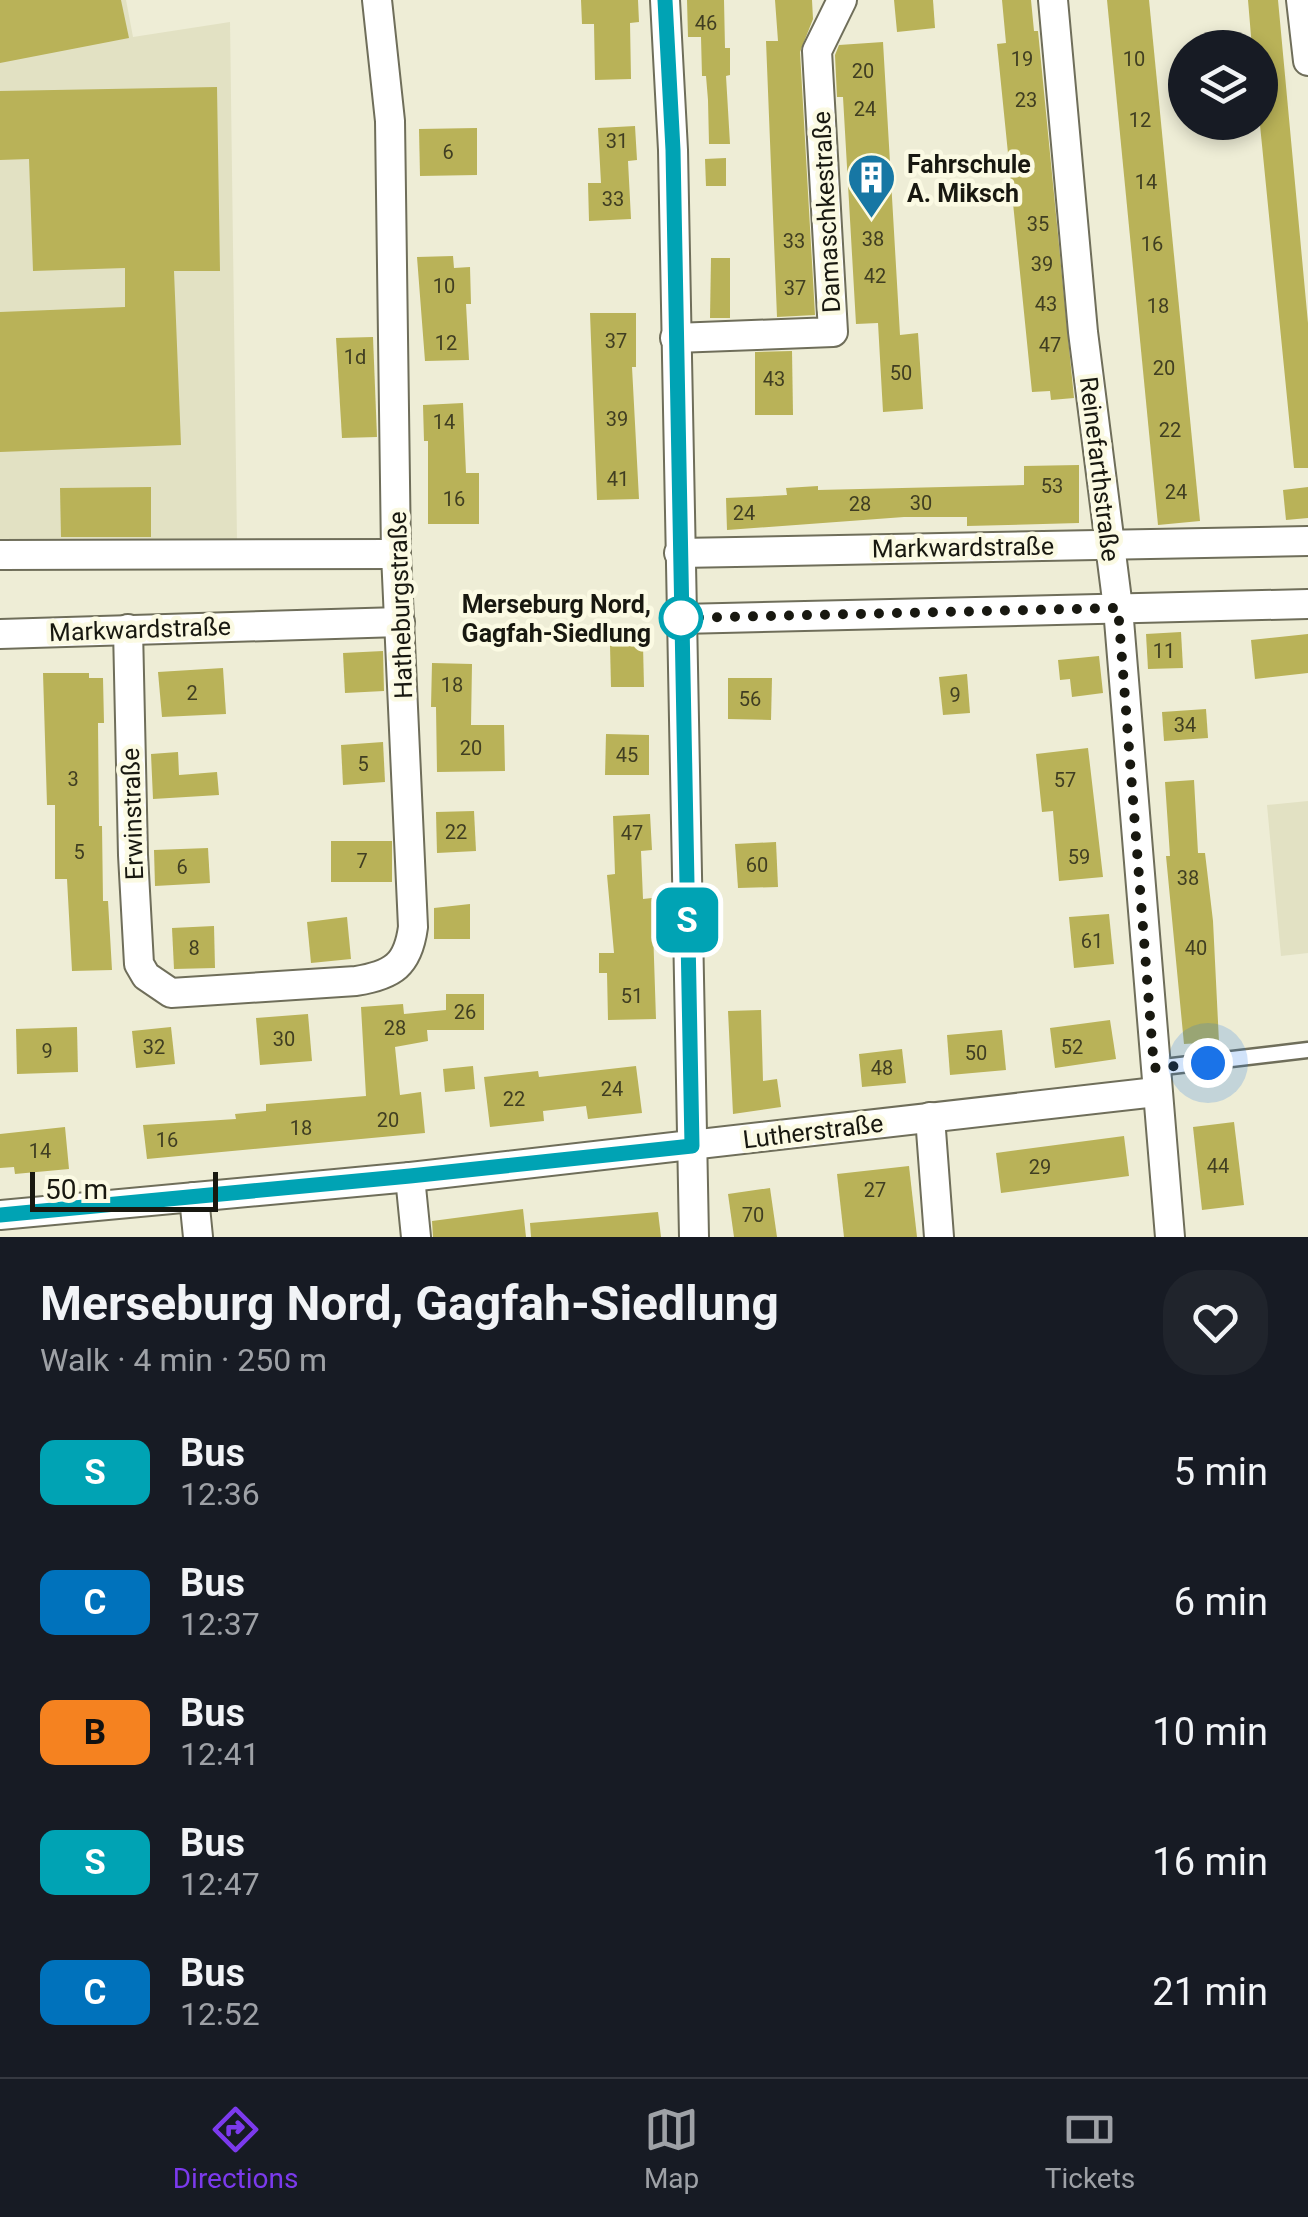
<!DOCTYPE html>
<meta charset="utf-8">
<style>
body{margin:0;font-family:Roboto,sans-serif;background:#20242c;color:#f1f3f6;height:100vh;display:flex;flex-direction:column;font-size:38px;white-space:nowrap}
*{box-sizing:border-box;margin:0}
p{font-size:32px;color:#9ea1a6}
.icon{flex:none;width:55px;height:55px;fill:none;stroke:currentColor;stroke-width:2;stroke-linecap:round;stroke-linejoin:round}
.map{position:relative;height:1237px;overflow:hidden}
.panel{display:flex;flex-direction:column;background:#171b24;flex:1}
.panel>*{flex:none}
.badge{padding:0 20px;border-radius:15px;font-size:35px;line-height:65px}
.controls{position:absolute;left:1168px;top:30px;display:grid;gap:20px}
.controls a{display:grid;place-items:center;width:110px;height:110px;border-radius:50%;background:#171b24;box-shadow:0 5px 15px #0003;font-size:50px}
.scale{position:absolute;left:30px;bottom:25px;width:188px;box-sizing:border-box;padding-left:10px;border:5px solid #181810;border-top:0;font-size:28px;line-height:35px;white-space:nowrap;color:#181810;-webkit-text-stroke:8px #fbfae3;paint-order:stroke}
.you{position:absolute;width:50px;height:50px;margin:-25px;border:8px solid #fff;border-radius:50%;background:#1a73e8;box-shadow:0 0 0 15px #1a73e833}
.map>.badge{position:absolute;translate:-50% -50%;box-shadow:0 0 0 5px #fff}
.round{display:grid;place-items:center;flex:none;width:105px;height:105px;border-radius:40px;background:#20242c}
.headline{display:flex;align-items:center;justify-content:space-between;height:170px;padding:0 40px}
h1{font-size:48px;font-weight:700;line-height:75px}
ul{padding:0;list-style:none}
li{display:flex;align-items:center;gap:30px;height:130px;padding:0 40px}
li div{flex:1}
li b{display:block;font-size:38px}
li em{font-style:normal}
li .badge{min-width:110px;font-weight:700;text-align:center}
.tabs{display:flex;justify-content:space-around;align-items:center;height:140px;border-top:2px solid #363941;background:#171b24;font-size:28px;color:#9ea1a6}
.tabs a{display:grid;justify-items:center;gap:5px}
.tabs .selected{color:#7c3aed}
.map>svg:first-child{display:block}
.built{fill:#e2e1c3}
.building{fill:#b9b258}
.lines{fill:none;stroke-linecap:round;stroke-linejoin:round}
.service-casing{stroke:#6f6e5a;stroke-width:19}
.minor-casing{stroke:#6f6e5a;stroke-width:32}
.service{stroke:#fff;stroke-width:14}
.minor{stroke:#fff;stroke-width:28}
.line-casing{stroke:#fff;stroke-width:22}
.line{stroke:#00a3b4;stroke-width:15}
.walk{stroke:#181810;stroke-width:10;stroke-dasharray:0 18}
.stop-dot{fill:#fff;stroke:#00a3b4;stroke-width:5}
.labels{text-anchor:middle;stroke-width:9;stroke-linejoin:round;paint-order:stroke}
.number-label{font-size:20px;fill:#403e22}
.poi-label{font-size:25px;font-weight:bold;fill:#181810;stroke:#fbfae3;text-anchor:start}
.street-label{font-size:25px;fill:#181810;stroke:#fbfae3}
.stop-label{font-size:25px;font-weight:bold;fill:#181810;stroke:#fbfae3;text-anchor:end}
</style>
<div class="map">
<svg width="1308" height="1237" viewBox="0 0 1308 1237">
<rect width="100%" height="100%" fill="#eeedd6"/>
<g class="built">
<polygon points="0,0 126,0 133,37 230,22 237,541 0,546"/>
<polygon points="1308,801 1308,953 1281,956 1267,805"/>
</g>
<g class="building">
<polygon points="0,0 121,0 129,38 0,63"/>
<polygon points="581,0 638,0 639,22 630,23 631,79 595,80 594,24 582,24"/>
<polygon points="687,0 724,0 725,48 730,48 730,75 726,76 730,144 709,144 708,100 706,76 702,76 701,37 688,37"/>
<polygon points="775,0 812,0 813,19 800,52 815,315 777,317 766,41 778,41"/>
<polygon points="894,0 933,0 935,28 897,32"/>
<polygon points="1002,0 1031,0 1034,31 1038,31 1074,398 1051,400 1050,391 1032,392 997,44 1006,43"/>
<polygon points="1107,0 1149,0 1200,521 1158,525"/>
<polygon points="1248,0 1278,0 1308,323 1308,468 1294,468 1260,125 1260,48 1252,48"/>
<polygon points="883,42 900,335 918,333 923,409 883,412 878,323 856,324 843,97 837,97 835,55 839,45"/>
<polygon points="217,87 220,271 174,271 181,445 0,452 0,312 125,307 125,268 33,271 29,159 0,160 0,91"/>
<polygon points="635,126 637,160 628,161 631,219 589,221 588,183 601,183 598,128"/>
<polygon points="477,128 477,175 420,176 419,129"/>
<polygon points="726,158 726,186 706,186 705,159"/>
<polygon points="453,256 454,268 470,267 471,304 466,304 469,360 425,361 417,257"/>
<polygon points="711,258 730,258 730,318 710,318"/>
<polygon points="590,313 636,313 636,367 632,367 639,499 597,500"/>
<polygon points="373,337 377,437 342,438 336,338"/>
<polygon points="792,351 793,415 755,415 755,352"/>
<polygon points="463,403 466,473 479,473 479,524 428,524 428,441 424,441 423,405"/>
<polygon points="1079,465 1079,523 967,526 967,517 904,517 727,530 726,498 787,495 786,488 818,486 818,490 1024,485 1024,466"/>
<polygon points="151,487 151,537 61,537 60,488"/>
<polygon points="1308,487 1308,518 1286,520 1283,490"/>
<polygon points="1181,632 1183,668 1148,669 1146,634"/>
<polygon points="1308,634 1308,673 1255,679 1251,640"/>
<polygon points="610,645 643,645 644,687 611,687"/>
<polygon points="383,651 384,691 345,693 343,653"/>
<polygon points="1099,656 1103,693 1072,697 1070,679 1060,680 1058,660"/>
<polygon points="432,663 472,664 471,725 504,725 505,771 437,772 436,707 431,707"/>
<polygon points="223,668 226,714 162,717 158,672"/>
<polygon points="43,673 89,673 89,678 103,678 104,723 98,723 99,826 102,826 103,901 108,901 112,970 72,971 67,879 55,879 55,805 47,805"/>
<polygon points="967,674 970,713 943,715 939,677"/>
<polygon points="728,678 772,678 771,720 728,719"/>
<polygon points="1206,709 1208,738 1164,741 1162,712"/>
<polygon points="606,734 649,735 649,775 605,775"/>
<polygon points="383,742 385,782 343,785 341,745"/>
<polygon points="1088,748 1103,877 1059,881 1053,811 1042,812 1036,754"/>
<polygon points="178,752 179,775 217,772 219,795 153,799 151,754"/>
<polygon points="1194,780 1198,853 1205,853 1213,921 1219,1042 1184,1044 1166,856 1170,856 1165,782"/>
<polygon points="474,811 476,851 437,853 436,812"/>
<polygon points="650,814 652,850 641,851 643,899 652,898 656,1019 608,1020 607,973 599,973 599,953 614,953 607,875 615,874 613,816"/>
<rect x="331" y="841" width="61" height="41"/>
<polygon points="776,842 778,887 738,888 735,844"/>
<polygon points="208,848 210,883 155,886 154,850"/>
<polygon points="470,904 470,939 434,939 434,908"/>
<polygon points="1109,914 1114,964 1074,968 1069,917"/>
<polygon points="347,917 351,959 311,963 307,922"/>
<polygon points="214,926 215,968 174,969 172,928"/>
<polygon points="446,994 484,994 484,1030 427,1030 428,1041 395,1047 400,1095 421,1092 425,1133 147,1159 143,1125 236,1119 235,1114 266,1111 266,1104 366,1096 361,1007 403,1004 404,1014 446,1010"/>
<polygon points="761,1010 763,1081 777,1079 781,1107 733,1114 728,1011"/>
<polygon points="308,1014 312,1061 260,1065 256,1018"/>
<polygon points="1110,1020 1116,1059 1055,1068 1050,1028"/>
<polygon points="77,1027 78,1072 17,1074 16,1029"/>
<polygon points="171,1027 175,1064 136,1068 132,1031"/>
<polygon points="1002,1030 1006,1070 950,1075 947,1035"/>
<polygon points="902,1049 906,1083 862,1087 859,1054"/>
<polygon points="473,1066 475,1089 445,1092 443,1069"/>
<polygon points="636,1066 642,1113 588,1119 586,1106 543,1111 544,1121 490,1127 484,1077 538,1071 539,1077"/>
<polygon points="1234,1122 1244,1205 1202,1210 1193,1127"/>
<polygon points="65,1127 69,1169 15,1174 14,1167 0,1168 0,1134"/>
<polygon points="1124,1136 1129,1176 1001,1193 996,1153"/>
<polygon points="909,1166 917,1237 844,1237 837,1174"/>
<polygon points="770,1188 777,1237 734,1237 728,1194"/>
<polygon points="523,1209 526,1237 433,1237 432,1221"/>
<polygon points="658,1212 661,1237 531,1237 530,1223"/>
</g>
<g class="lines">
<defs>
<polyline id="service" points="1155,1068 1308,1050"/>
<g id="minor">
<polyline points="665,0 673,150 694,1237"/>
<polyline points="1053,0 1083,332 1118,608 1170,1237"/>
<polyline points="1301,0 1308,61"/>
<polyline points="675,338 833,332 817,51 842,0"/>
<polyline points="679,553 1308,541"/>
<polyline points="0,555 396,554"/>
<polyline points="681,619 1308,604"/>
<path d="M128,629l5,226 6,109 7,12 25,17 185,-12c37,-6 52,-16 57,-54l-17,-373 -6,-433 -13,-121"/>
<polyline points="0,634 400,622"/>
<polyline points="930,1117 939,1237"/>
<polyline points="410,1177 416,1237"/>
<polyline points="194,1197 198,1237"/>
<polyline points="0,1215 410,1177 1156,1092"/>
</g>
</defs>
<use href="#service" class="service-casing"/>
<use href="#minor" class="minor-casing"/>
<use href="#service" class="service"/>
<use href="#minor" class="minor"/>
</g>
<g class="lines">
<defs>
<polyline id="line" points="0,1215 410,1176 692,1146 673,150 665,0"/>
</defs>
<use href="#line" class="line-casing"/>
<use href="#line" class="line"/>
<polyline class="walk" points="681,618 1118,608 1154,1068 1208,1063"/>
</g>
<defs>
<symbol id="building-pin" viewBox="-11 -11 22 30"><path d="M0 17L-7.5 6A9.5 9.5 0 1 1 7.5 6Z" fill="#1777a4" stroke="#fbfae3"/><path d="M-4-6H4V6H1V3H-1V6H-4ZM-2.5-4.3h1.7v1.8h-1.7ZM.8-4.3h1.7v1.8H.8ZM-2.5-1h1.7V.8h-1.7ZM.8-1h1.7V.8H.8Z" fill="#fff"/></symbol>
</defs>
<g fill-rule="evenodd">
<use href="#building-pin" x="844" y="150" width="55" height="75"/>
</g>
<circle class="stop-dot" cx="681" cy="618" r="20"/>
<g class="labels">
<g class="number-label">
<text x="706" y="30">46</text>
<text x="1022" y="66">19</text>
<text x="1134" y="66">10</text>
<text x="863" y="78">20</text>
<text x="1026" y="107">23</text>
<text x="865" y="116">24</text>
<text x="1140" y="127">12</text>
<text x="617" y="148">31</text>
<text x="448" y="159">6</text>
<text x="1146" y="189">14</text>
<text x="613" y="206">33</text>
<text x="1038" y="231">35</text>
<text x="873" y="246">38</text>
<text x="794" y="248">33</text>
<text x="1152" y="251">16</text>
<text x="1042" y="271">39</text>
<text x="875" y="283">42</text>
<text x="444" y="293">10</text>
<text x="795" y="295">37</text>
<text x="1046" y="311">43</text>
<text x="1158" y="313">18</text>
<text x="616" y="348">37</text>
<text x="446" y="350">12</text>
<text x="1050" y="352">47</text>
<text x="355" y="364">1d</text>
<text x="1164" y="375">20</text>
<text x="901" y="380">50</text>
<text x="774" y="386">43</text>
<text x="617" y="426">39</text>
<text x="444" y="429">14</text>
<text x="1170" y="437">22</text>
<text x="618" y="486">41</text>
<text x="1052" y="493">53</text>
<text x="1176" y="499">24</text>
<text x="454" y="506">16</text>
<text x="921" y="510">30</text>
<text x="860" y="511">28</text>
<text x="744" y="520">24</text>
<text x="1164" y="658">11</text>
<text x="452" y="692">18</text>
<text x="192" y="700">2</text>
<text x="955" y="702">9</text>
<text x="750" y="706">56</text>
<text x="1185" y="732">34</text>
<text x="471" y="755">20</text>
<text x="627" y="762">45</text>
<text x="363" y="771">5</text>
<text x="73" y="786">3</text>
<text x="1065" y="787">57</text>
<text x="456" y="839">22</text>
<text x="632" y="840">47</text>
<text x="79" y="859">5</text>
<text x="1079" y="864">59</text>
<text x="362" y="868">7</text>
<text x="757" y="872">60</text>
<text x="182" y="874">6</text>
<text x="1188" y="885">38</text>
<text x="1092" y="948">61</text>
<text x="194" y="955">8</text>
<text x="1196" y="955">40</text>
<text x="632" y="1003">51</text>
<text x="465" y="1019">26</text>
<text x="395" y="1035">28</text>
<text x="284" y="1046">30</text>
<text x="154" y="1054">32</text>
<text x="1072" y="1054">52</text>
<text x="47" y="1058">9</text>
<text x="976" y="1060">50</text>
<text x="882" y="1075">48</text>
<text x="612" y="1096">24</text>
<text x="514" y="1106">22</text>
<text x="388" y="1127">20</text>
<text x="301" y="1135">18</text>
<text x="167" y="1147">16</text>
<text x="40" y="1158">14</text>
<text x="1218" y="1173">44</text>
<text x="1040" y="1174">29</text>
<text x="875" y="1197">27</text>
<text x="753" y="1222">70</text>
</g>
<g class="poi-label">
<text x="907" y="173">Fahrschule<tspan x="907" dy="29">A. Miksch</tspan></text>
</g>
<g class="street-label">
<text transform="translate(826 212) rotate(-93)" y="9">Damaschkestraße</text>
<text transform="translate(1100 469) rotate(83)" y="9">Reinefarthstraße</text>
<text transform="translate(963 547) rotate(-1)" y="9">Markwardstraße</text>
<text transform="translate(400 605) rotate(-92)" y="9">Hatheburgstraße</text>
<text transform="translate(140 629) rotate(-2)" y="9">Markwardstraße</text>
<text transform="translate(132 814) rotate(-92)" y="9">Erwinstraße</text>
<text transform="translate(813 1131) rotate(-7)" y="9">Lutherstraße</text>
</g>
<g class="stop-label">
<text x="651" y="613">Merseburg Nord,<tspan x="651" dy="29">Gagfah-Siedlung</tspan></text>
</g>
</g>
</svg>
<div class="controls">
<a><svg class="icon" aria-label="layers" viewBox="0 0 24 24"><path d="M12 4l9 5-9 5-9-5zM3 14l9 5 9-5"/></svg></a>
</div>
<div class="scale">50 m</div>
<div class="you" style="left:1208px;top:1063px"></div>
<b class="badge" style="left:687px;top:920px;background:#00a3b4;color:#fff">S</b>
</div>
<section class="panel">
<div class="headline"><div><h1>Merseburg Nord, Gagfah-Siedlung</h1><p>Walk · 4 min · 250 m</p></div><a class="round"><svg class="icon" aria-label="heart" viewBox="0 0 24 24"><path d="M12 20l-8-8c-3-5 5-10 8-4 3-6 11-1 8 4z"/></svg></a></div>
<ul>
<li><span class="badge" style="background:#00a3b4;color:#fff">S</span><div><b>Bus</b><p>12:36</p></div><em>5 min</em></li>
<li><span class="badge" style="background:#0072bc;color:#fff">C</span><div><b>Bus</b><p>12:37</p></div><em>6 min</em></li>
<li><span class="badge" style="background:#f58220;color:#111">B</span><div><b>Bus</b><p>12:41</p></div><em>10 min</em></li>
<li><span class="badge" style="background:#00a3b4;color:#fff">S</span><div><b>Bus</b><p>12:47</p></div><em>16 min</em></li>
<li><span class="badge" style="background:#0072bc;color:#fff">C</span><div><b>Bus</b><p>12:52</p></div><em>21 min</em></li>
</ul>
</section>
<nav class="tabs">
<a class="selected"><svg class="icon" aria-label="directions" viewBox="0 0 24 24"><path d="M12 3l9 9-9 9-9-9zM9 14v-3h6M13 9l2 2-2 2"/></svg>Directions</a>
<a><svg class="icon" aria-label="map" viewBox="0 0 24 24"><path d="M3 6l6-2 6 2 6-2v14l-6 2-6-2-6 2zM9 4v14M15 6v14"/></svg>Map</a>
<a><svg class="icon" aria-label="tickets" viewBox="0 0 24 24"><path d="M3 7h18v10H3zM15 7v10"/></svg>Tickets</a>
</nav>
